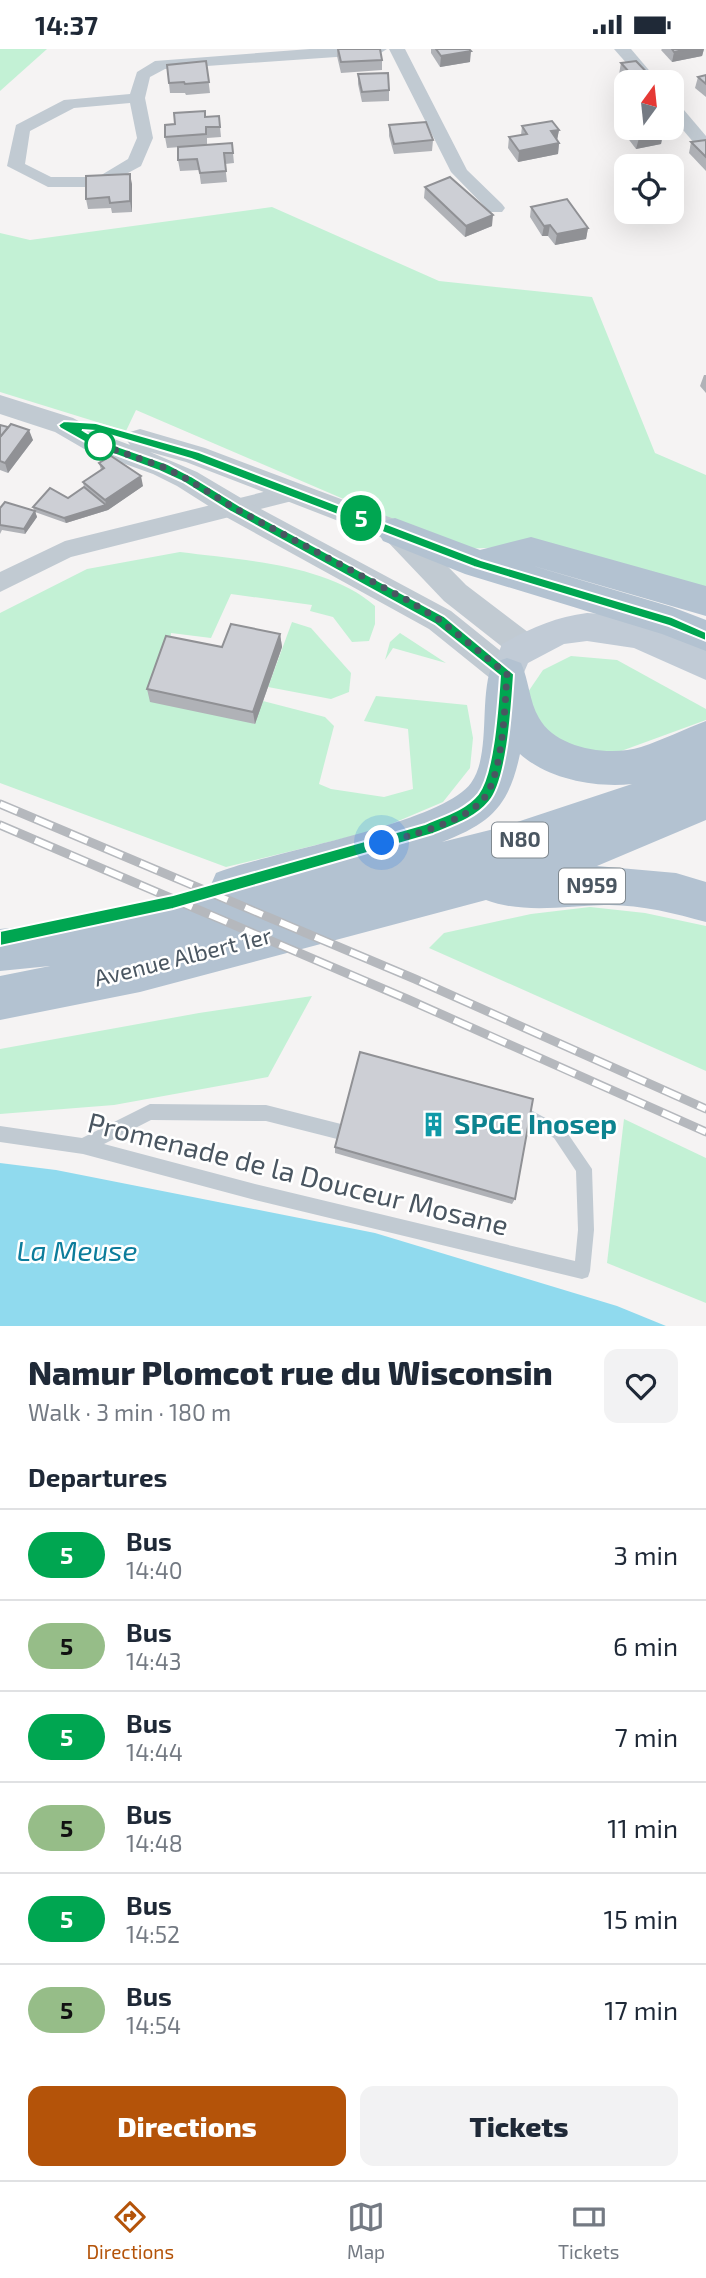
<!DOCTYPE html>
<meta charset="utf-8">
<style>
body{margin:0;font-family:"Exo 2",sans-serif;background:#f2f2f3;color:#1f2937;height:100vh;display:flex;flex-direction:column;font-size:26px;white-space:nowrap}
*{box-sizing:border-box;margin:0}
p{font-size:23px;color:#747a83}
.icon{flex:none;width:38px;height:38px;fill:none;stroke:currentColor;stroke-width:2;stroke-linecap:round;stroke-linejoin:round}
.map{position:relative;height:1277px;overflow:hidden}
.panel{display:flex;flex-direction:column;background:#fff;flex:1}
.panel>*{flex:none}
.badge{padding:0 14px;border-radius:23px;font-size:24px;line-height:46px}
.needle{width:46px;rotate:15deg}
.fabs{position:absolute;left:614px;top:21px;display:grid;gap:14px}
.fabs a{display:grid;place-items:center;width:70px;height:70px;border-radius:14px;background:#fff;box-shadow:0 7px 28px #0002;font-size:35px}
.you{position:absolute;width:35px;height:35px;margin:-18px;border:5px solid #fff;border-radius:50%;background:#1a73e8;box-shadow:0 0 0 10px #1a73e833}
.map>.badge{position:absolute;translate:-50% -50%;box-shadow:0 0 0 4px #fff}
h2{padding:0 28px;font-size:26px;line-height:63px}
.round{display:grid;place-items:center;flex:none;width:74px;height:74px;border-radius:14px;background:#f2f2f3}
.headline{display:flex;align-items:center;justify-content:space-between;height:119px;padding:0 28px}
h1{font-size:33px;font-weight:800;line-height:52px}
.button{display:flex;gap:14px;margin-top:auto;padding:14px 28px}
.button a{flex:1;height:80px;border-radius:14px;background:#b45309;color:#fff;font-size:28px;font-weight:800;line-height:80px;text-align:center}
.button a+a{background:#f2f2f3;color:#1f2937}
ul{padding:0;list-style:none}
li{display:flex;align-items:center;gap:21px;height:91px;padding:0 28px;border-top:2px solid #e0e1e3}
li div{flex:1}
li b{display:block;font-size:26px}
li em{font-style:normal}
li .badge{min-width:77px;font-weight:700;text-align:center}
.status{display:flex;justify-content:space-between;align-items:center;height:49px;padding:0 35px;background:#fff;direction:ltr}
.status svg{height:19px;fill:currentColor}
.tabs{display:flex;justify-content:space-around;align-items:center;height:98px;border-top:2px solid #e0e1e3;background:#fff;font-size:19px;color:#747a83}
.tabs a{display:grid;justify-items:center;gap:4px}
.tabs .selected{color:#b45309}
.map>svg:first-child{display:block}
.green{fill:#c3f1d5}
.water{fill:#90daee}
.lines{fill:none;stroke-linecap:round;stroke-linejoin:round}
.service{fill:#c1cad2;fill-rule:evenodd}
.minor{fill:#c1cad2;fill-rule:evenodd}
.tertiary{fill:#c1cad2;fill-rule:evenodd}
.secondary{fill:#c1cbd6;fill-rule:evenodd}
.primary{fill:#b3c2d1;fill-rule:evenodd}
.rail-casing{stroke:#b5b8bd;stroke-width:9}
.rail{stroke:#fff;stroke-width:6;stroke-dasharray:19;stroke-linecap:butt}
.wall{fill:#b0b2b7}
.shaded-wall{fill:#909195}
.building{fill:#cdcfd5;stroke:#909195;stroke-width:2}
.line{fill:#00a651;stroke:#fff;stroke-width:2}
.walk{stroke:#4a5661;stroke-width:7;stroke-dasharray:0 12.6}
.stop-dot{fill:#fff;stroke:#00a651;stroke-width:3.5}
.labels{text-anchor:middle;stroke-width:5;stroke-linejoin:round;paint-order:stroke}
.shield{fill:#fff;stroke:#808990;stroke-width:2}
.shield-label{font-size:21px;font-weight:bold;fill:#4a5661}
.street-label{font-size:23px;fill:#4a5661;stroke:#fff}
.near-culture-label{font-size:28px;font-weight:bold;fill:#0d838f;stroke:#fff;text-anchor:start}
.near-street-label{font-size:28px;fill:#4a5661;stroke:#fff}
.near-water-label{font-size:28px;font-style:italic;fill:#0c7c9b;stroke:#fff}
</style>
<div class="status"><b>14:37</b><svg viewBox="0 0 49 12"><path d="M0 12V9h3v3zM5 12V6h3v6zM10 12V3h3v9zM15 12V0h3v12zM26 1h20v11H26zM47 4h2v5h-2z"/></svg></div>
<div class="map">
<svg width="706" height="1277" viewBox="0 0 706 1277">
<rect width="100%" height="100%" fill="#f5f3f3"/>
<g class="green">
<polygon points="0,0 47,0 0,42"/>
<polygon points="272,158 439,232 592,248 655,404 706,426 706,546 531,497 460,500 136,361 126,382 0,343 0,184 30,191"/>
<path d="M180,503c61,8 148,12 195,54v18l-6,17 -17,1 -19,-25 -23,-6 2,-6 -81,-11 -20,44 -40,-5 -2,16 85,75 9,-23 62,16 9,9 -15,58 12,5 53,8 29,-8 -5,-60 -44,-8 12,-25 91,9 6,33 -3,30 -27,34 -66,28 -151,37 -226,-84v-170l87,-44z"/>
<polygon points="292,573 311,579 351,624 349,643 331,650 268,638"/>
<polygon points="400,584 446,614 393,599 385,611 390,593"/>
<polygon points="571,607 617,611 706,660 706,671 613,705 568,701 533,676 528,643 543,621"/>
<polygon points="590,858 645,864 706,877 706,1022 429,899 444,884 531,865"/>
<polygon points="312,947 268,1028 114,1056 0,1065 0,1000 199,964"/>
<polygon points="624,1070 706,1109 706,1254 607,1214"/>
</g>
<polygon class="water" points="0,1114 56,1121 375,1184 617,1257 666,1277 0,1277"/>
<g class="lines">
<polygon class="service" points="150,1055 266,1056 341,1075 346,1078 349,1083 346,1088 341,1091 266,1072 151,1071 104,1095 255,1135 575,1212 578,1181 576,1122 554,1089 522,1072 519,1067 522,1062 527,1059 564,1079 592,1120 594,1181 590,1222 588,1228 582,1230 255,1151 83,1105 0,1093 0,1077 82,1089"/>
<g class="minor">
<path d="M310,0h77l-8,5 -214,15 -15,8 -5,21 8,40 -12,28 -39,21h-54l-41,-21 9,-41 48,-25 66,-6 7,-22 18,-11zM130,54l7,35 -9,21 -30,18h-47l-26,-13 5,-33 44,-23z"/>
<polygon points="389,0 405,0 467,121 502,155 505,159 502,163 490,163 451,123"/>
<polygon points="614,0 631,0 659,33 643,33"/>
<polygon points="672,53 678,54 706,87 706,102 700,101 672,68"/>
<polygon points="292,436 300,438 303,444 300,450 71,508 0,543 0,523 65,492"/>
</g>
<polygon class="tertiary" points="0,346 73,369 106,387 130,396 126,390 130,383 140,380 205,399 405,474 466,536 537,590 541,599 537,608 526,612 515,608 444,552 385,490 186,413 150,403 197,423 246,452 451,562 518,616 523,625 518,634 507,638 496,634 429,580 226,468 177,437 153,425 86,401 55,383 0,365"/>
<path class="secondary" d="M587,564c43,2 81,17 119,37v30l-72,-32 -47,-7 -23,3 -36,19 -9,21 -12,4 -12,-4 -5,-10 12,-30c27,-15 53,-27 85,-31z"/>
<g class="primary">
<polygon points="395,469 480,501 531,488 706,537 706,567 530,516 672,558 706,571 706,602 662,585 465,525 383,492 377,482 383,472"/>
<path d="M507,609l14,5c8,17 8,38 18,55 17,31 71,39 102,29 22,-7 43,-18 65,-26v99l-109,46 79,7 30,9v40c-32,-9 -68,-18 -102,-17 -38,1 -81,9 -118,-5l-346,92 -140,28v-44l50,-10 -50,5v-42l77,-8 136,-27 -3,-7 6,-14c53,-21 225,-49 255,-90 21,-29 7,-88 22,-120zM520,705c28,25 75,34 112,30l-130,43 -60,15c49,-19 67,-36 78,-88z"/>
</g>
<defs>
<g id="rail">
<polyline points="0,755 415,930 706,1060"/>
<polyline points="0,776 407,950 706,1083"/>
</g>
</defs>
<use href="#rail" class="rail-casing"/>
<use href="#rail" class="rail"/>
</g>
<g class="wall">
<polygon points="337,0 380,0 382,11 382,21 341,24 337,7"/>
<polygon points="431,0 469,0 470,13 440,18 431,4"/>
<polygon points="662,0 704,0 702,7 672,13 661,1"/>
<polygon points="206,12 210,44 186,46 185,44 170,44 167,16"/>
<polygon points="621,14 656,33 626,34 619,25"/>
<polygon points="358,25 389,41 389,52 362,53 358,35"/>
<polygon points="706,26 706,48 695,39 698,28"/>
<polygon points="219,67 221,88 207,89 207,96 167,99 165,88 175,75 205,68"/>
<polygon points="626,67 626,79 659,79 663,84 661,95 636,100 620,79 622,68"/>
<polygon points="389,76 433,91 432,102 394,105 389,87"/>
<polygon points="522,77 559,81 557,91 559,94 558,105 518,113 508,99 509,88 521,86"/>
<polygon points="706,91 706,122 689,104 691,93"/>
<polygon points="232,94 234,114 225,115 227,133 201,135 199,121 180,122 178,111"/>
<polygon points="132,135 132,163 112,164 111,159 88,160 86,150"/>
<polygon points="425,138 492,177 465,188 424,149"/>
<polygon points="531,158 588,179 586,190 555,196 548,187 542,187 530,168"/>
<polygon points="704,326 706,326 706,344 700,337"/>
<polygon points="0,376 33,391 8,424 0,421"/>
<polygon points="99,414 143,437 108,461 66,474 35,463 37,468 25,485 2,481 0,485 0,459 34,462 33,458 68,449 84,438 83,433 101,421"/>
<polygon points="280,585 282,598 255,675 150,653 147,640 222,598"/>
<polygon points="335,1098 515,1150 512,1155 335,1104"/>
</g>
<g class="shaded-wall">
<polygon points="688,0 704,0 702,7 672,13 674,3"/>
<polygon points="471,2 470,13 440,18 441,7"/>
<polygon points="559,81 557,91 551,82"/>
<polygon points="663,84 661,95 636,100 639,89"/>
<polygon points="559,94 558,105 518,113 519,102"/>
<polygon points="130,125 132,135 132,163 130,152"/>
<polygon points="493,166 492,177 465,188 466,177"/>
<polygon points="550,176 548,187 542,187 544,177"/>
<polygon points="588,179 586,190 555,196 557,185"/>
<polygon points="29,381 33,391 8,424 5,414"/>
<polygon points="141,427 143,437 108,461 66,474 64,469 106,456 105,451"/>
<polygon points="35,462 37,468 25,485 24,480"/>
<polygon points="280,585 282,598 255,675 253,663"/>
</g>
<g class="building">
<polygon points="338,0 380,0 382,11 341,13"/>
<polygon points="436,0 469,0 471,2 441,7"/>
<polygon points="672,0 688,0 674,3"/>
<polygon points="206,12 209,33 185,35 184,33 169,34 167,16"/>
<polygon points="636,12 656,33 638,33 621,14"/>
<polygon points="388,24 389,41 362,43 358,25"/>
<polygon points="706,26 706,35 698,28"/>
<polygon points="205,62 205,68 219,67 220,78 206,78 206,85 165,88 165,76 175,75 174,64"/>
<polygon points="552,72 559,81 551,82 559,94 519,102 509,88 527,85 522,77"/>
<polygon points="426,73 433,91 394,95 389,76"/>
<polygon points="630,79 659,79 663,84 639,89"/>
<polygon points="706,91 706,108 691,93"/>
<polygon points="232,94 233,104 224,104 226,122 200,124 197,110 178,111 178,98"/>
<polygon points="130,125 130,152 110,154 109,148 86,150 86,127"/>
<polygon points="450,128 493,166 466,177 425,138"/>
<polygon points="567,150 588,179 557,185 550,176 544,177 531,158"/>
<polygon points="11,375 29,381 5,414 0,412 0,388"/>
<polygon points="0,376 8,378 0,388"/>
<polygon points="111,407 141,427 105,451 83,433 104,419 99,414"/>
<polygon points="84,438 106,456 64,469 33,458 50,439 68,449"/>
<polygon points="5,453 35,462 24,480 0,476 0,459"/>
<polygon points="231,575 280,585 253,663 147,640 166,587 222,598"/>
<polygon points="360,1003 533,1050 515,1150 335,1098"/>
</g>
<path class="line" d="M64,372l32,2 103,29 282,108 191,57 34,15v9l-37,-15 -195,-59 -283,-108 -95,-28 -14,-1 18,10 68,24 23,12 49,30 204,110 70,58c-2,29 -6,106 -25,128 -14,17 -37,24 -56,32l-260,75 -173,37v-15l173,-36 252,-71c18,-8 40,-14 53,-30 16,-20 20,-91 22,-118l-65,-52 -204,-112 -48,-30 -24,-11 -67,-25 -32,-18 -2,-3z"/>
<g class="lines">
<path class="walk" d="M100,396l-4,-2 67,24 24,12 49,30 171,91 33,20 67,54c-2,31 -4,97 -22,123 -18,25 -74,38 -103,46"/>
</g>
<defs>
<symbol id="building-bare" viewBox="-9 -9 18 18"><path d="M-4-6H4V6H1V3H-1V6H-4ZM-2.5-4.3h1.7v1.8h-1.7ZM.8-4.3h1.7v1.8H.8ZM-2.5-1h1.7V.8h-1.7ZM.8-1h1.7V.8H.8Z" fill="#0f9aa8" stroke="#fff" stroke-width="2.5" paint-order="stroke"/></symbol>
</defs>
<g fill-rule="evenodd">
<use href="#building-bare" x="416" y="1058" width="35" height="35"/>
</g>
<circle class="stop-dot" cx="100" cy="396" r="14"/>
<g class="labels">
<g class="shield">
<rect x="492" y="773.5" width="56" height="35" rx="5"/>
<rect x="559" y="819.5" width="66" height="35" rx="5"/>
</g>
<g class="shield-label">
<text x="520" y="798">N80</text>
<text x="592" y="844">N959</text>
</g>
<g class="street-label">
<text transform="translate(183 908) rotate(-14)" y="8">Avenue Albert 1er</text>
</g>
<g class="near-culture-label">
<text x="454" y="1085">SPGE Inosep</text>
</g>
<g class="near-street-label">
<text transform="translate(298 1125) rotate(14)" y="10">Promenade de la Douceur Mosane</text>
</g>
<g class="near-water-label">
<text x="77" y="1212">La Meuse</text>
</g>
</g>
</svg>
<div class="fabs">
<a><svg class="needle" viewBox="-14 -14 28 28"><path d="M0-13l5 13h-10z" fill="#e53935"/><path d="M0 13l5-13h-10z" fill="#747a83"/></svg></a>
<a><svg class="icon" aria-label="locate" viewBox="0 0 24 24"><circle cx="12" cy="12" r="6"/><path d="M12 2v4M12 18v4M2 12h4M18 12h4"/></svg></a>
</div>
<div class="you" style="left:382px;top:794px"></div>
<b class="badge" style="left:361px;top:469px;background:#00a651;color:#fff">5</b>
</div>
<section class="panel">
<div class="headline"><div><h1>Namur Plomcot rue du Wisconsin</h1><p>Walk · 3 min · 180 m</p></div><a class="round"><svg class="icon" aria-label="heart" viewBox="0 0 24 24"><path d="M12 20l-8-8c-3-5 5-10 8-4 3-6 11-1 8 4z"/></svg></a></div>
<h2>Departures</h2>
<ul>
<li><span class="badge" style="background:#00a651;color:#fff">5</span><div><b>Bus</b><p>14:40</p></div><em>3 min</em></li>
<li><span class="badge" style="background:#96bd88;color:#111">5</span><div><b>Bus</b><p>14:43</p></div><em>6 min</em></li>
<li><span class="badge" style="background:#00a651;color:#fff">5</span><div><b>Bus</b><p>14:44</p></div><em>7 min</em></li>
<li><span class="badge" style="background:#96bd88;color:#111">5</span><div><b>Bus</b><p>14:48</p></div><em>11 min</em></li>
<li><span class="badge" style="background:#00a651;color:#fff">5</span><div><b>Bus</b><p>14:52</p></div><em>15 min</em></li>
<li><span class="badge" style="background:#96bd88;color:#111">5</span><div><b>Bus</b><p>14:54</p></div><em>17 min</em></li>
</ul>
<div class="button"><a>Directions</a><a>Tickets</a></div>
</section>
<nav class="tabs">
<a class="selected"><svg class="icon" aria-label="directions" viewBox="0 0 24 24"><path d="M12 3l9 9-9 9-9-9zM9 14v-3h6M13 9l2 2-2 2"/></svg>Directions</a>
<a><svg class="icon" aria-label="map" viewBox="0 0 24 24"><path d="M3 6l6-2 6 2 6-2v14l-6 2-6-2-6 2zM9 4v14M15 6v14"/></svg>Map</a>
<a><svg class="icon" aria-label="tickets" viewBox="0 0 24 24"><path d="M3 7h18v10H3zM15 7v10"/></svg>Tickets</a>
</nav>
